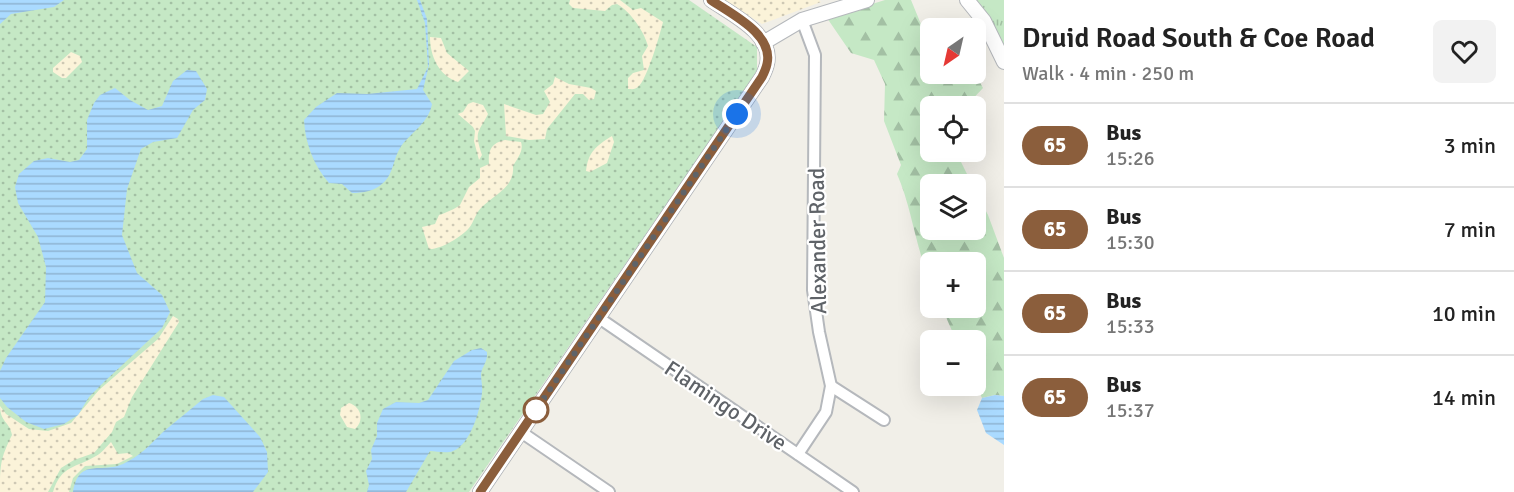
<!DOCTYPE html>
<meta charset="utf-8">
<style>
body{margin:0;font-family:Signika,sans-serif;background:#f2f2f2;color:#222;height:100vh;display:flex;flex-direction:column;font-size:22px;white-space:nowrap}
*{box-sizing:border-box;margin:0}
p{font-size:20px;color:#767676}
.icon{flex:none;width:33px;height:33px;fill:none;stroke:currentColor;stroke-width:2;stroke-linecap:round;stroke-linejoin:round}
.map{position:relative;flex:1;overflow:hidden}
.details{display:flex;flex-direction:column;background:#fff;width:510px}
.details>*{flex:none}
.badge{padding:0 12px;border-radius:20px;font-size:21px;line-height:39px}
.needle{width:39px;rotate:214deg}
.fabs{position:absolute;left:920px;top:18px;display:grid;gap:12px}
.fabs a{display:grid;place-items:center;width:66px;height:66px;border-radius:9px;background:#fff;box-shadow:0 6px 24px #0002;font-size:30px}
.you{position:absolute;width:30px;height:30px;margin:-15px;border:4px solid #fff;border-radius:50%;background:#1a73e8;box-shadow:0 0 0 9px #1a73e833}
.map>.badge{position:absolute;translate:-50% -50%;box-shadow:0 0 0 3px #fff}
.round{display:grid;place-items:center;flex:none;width:63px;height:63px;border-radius:9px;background:#f2f2f2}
.summary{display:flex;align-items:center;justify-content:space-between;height:102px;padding:0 18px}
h1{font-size:28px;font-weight:600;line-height:45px}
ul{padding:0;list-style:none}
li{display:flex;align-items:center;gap:18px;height:84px;padding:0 18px;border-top:2px solid #e0e0e0}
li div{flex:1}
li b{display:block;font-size:22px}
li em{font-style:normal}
li .badge{min-width:66px;font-weight:700;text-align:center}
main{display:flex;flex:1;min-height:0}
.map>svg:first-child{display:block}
.grass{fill:url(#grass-dots)}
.forest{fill:url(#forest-firs)}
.sand{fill:url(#sand-dots)}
.park{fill:url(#park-tufts)}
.water{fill:url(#water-rules)}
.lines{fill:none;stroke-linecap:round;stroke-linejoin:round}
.minor-casing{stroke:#b5b8bc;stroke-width:14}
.tertiary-casing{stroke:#b5b8bc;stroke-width:16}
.minor{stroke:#fff;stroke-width:10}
.tertiary{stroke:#fff;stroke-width:14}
.line-casing{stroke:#fff;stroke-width:14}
.line{stroke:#8b5e3c;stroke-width:9}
.walk{stroke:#5f6368;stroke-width:6;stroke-dasharray:0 10.8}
.stop-dot{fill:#fff;stroke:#8b5e3c;stroke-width:3}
.labels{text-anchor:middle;stroke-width:4.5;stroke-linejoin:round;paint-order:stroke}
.street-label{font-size:22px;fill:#5f6368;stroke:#fff}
</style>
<main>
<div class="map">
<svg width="1004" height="492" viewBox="0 0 1004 492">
<defs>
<pattern id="grass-dots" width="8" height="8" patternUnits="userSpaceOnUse" patternTransform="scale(1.5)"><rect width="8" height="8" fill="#c5e8c5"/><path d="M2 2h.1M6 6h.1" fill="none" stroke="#a3c0a4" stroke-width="1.8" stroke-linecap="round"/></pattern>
<pattern id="forest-firs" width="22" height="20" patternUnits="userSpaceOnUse" patternTransform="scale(1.5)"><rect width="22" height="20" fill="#c5e8c5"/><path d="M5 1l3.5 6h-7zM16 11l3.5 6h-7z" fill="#a3c0a4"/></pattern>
<pattern id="sand-dots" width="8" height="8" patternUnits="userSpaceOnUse" patternTransform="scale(1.5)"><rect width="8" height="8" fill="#fbf3d9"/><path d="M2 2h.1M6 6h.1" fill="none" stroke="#cec8b4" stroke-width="1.8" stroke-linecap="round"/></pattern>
<pattern id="park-tufts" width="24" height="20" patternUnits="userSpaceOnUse" patternTransform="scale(1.5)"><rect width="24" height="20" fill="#c5e8c5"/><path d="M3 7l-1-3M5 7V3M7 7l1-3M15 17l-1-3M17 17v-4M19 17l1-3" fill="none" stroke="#a3c0a4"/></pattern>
<pattern id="water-rules" width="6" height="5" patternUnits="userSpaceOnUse" patternTransform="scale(1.5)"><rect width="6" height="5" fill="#aadaff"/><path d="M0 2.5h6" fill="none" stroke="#8eb4d2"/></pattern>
</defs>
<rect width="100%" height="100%" fill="#f1efe8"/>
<polygon class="grass" points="0,0 689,0 757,47 757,72 469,492 0,492"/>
<path class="forest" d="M885,0h26l14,34 5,4v36l45,-1 8,15 -17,18h-36v46h26l16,32h-42v46h45v-40l13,25 16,43v138l-9,-1 -13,3 -7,-15v-43h-19l-14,-32h33v-46h-45v18c-15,-34 -18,-72 -33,-106l4,-9 -17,-44 1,-37 -11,-24 -23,-7 -24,-35z"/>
<g class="sand">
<path d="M570,0h50l13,10 8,-2 22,14c-3,12 -16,58 -25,65 -4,3 -6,2 -10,2v-11l5,-5 11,-3 -2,-14 6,-10c-4,-15 -18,-35 -31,-42l-5,1 -7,6 -32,-3 -4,-4z"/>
<polygon points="724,0 819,0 821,2 762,24"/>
<path d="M430,37l11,1 6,15 22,18 -11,11c-19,-6 -28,-26 -28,-45z"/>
<polygon points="71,52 80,56 82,62 66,78 62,78 53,72 53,68"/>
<polygon points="555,77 569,84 591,88 596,91 594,99 589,100 583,94 575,94 547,129 545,139 529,140 506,136 504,104 536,115 543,114 550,102 544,91 553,84"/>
<path d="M473,102l10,3 5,9c-10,20 -14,16 -6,41l-3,5 -5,-19 1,-10 -2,-4 -15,-13 5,-2 5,-8z"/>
<path d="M612,136l2,6 -7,21 -17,9 -4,-1c2,-19 10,-25 26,-35z"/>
<path d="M505,140l16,2c3,9 -4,17 -8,24 2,22 -19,28 -32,42 -6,6 -7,14 -12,20 -8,9 -29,22 -40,21l-7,-22 13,-3 4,-9c6,-2 16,-6 21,-10l9,-18 11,-9v-10l9,-4c-1,-12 1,-21 16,-24z"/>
<path d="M173,316l5,3 1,3 -47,75 -8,20 -8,5 -4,10 -18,21 -20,7 -13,8 -13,24h-48c0,-26 0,-33 12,-57 -2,-13 -12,-13 -12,-29l6,8 23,15 19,2 23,-8 28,-33 59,-51z"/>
<path d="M349,403c13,4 15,18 6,26l-8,-2 -7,-12 1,-7z"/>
<path d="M111,442l7,12 10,-1 5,3 -16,8 -32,2 -12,12 -4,14h-16c8,-27 23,-24 43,-36 6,-3 10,-9 15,-14z"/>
</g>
<polygon class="park" points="974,0 1004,0 1004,48"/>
<g class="water">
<polygon points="0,0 64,0 54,7 11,14 0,24"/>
<path d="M417,0h3l7,19 2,46 -6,25 9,14c-3,18 -20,28 -30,41 -9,12 -8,29 -19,38 -8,8 -20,10 -31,10l-10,-9 -13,-1c-15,-17 -24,-40 -25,-63l12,-13 21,-14 30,1 50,-5 11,-22 -3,-44z"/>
<polygon points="187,70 196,71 207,89 205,100 193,110 177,138 153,142 141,149 127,189 122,235 137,273 162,295 170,312 162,328 105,381 89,397 78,415 64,424 44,429 26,422 7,407 0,398 0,371 6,358 45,302 46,267 38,237 18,203 15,187 19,174 34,161 48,158 70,162 79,160 87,149 87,120 94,103 100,95 115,88 130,100 148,110 162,106 173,81"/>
<path d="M481,348l6,4c1,10 -5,14 -6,22 0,7 2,13 1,19 -2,17 -11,51 -29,58 -7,3 -16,0 -23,0l-24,41h-39l2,-7 -3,-14 6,-12 -1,-9 6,-14v-13l6,-14 13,-7 23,1 9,-3 26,-39 18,-11z"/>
<path d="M213,395l11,2 36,40 7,15 1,20 -15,20h-180c6,-35 27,-18 50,-28 17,-8 27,-19 40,-32 13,-11 27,-22 40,-33z"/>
<polygon points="995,395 1004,396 1004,445 986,433 977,410 982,398"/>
</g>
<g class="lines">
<defs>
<g id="minor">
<polyline points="599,318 853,492"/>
<polyline points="831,386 884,420"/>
<polyline points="521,432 609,492"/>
<polyline points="798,454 826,412 831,386 819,332 813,290 815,55 802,20"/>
</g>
<g id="tertiary">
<polyline points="967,0 984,21 1004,62"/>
<polyline points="763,43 802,20 867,0"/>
<path d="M480,492l282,-415c2,-4 4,-8 5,-13 7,-30 -36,-50 -56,-64"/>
</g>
</defs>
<use href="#minor" class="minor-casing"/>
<use href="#tertiary" class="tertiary-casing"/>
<use href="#minor" class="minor"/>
<use href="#tertiary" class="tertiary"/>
</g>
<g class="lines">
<defs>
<path id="line" d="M480,492l282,-415c2,-4 4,-8 5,-13 7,-30 -36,-50 -56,-64"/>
</defs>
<use href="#line" class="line-casing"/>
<use href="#line" class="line"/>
<polyline class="walk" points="536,410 534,413 737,114"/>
</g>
<circle class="stop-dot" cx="536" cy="410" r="12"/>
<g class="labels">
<g class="street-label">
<text transform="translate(817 241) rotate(-91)" y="8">Alexander Road</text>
<text transform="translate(726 405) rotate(34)" y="8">Flamingo Drive</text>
</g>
</g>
</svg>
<div class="fabs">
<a><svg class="needle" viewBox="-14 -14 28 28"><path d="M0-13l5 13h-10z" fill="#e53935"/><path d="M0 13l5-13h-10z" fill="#767676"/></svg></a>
<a><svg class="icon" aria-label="locate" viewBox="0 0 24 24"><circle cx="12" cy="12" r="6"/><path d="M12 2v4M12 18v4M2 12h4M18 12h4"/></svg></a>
<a><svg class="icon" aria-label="layers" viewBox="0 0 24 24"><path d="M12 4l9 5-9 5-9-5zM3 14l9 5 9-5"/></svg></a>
<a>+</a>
<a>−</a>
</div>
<div class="you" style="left:737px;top:114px"></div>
</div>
<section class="details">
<div class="summary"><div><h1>Druid Road South &amp; Coe Road</h1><p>Walk · 4 min · 250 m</p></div><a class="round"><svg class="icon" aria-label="heart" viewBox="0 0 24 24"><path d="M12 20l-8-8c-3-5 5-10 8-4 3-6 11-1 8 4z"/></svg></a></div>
<ul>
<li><span class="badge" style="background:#8b5e3c;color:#fff">65</span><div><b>Bus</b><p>15:26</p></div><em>3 min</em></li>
<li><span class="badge" style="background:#8b5e3c;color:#fff">65</span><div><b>Bus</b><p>15:30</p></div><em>7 min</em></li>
<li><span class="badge" style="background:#8b5e3c;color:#fff">65</span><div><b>Bus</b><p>15:33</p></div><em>10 min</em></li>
<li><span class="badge" style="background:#8b5e3c;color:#fff">65</span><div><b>Bus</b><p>15:37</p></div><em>14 min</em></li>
</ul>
</section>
</main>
